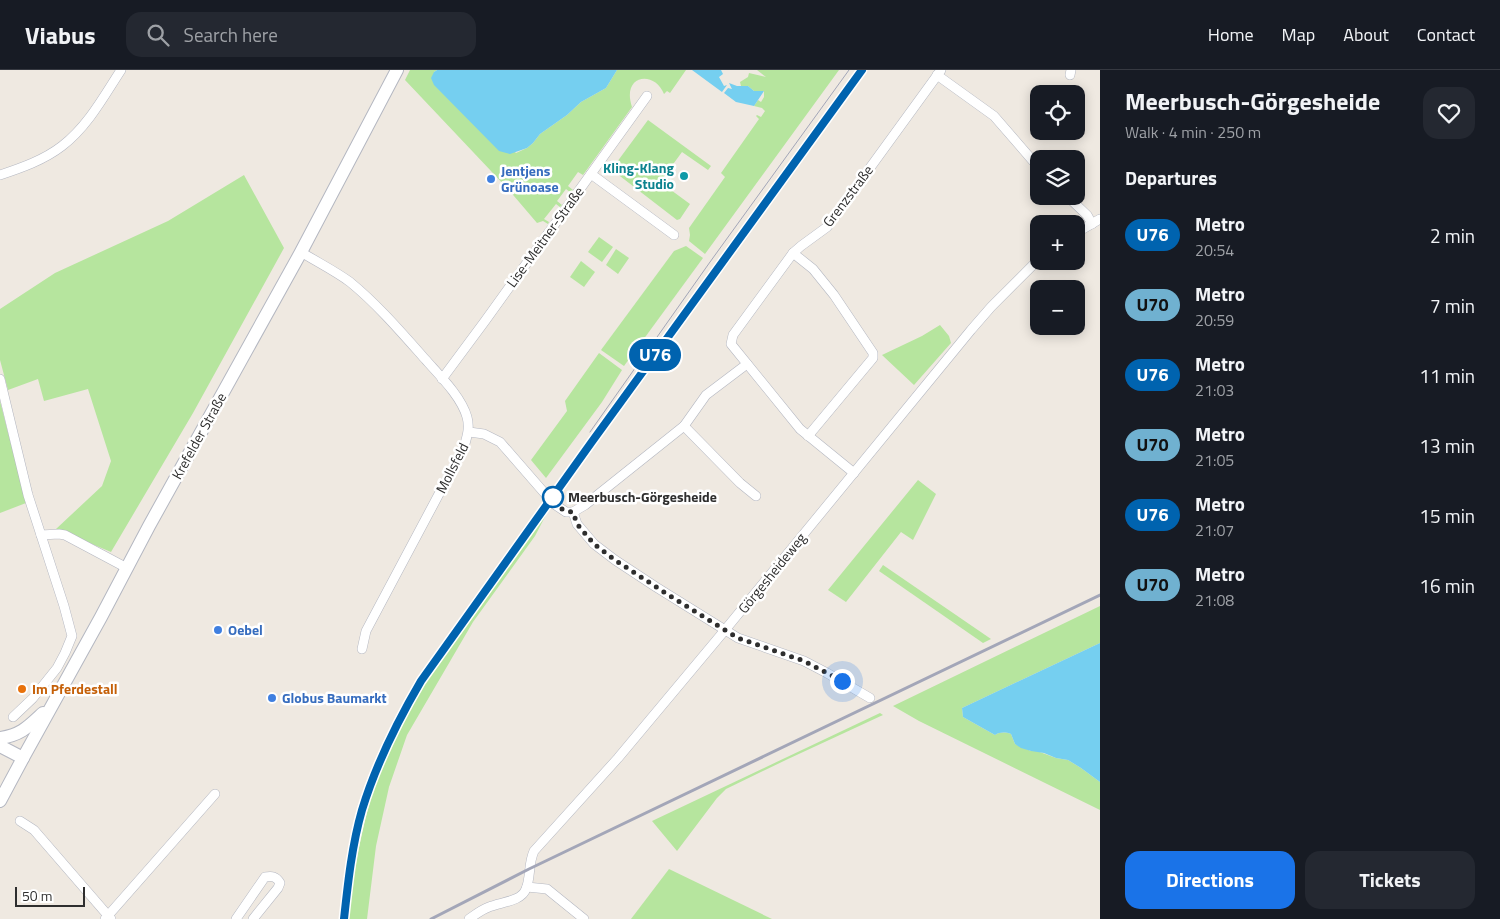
<!DOCTYPE html>
<meta charset="utf-8">
<style>
body{margin:0;font-family:"Titillium Web",sans-serif;background:#242831;color:#f1f3f6;height:100vh;display:flex;flex-direction:column;font-size:19px;white-space:nowrap}
*{box-sizing:border-box;margin:0}
p{font-size:16px;color:#9ea1a6}
.icon{flex:none;width:28px;height:28px;fill:none;stroke:currentColor;stroke-width:2;stroke-linecap:round;stroke-linejoin:round}
.map{position:relative;flex:1;overflow:hidden}
.drawer{display:flex;flex-direction:column;background:#171b24;width:400px}
.drawer>*{flex:none}
.badge{padding:0 10px;border-radius:16px;font-size:18px;line-height:32px}
.fabs{position:absolute;left:1030px;top:15px;display:grid;gap:10px}
.fabs a{display:grid;place-items:center;width:55px;height:55px;border-radius:10px;background:#171b24;box-shadow:0 2px 12px #0003;font-size:25px}
.scale{position:absolute;left:15px;bottom:12px;width:70px;box-sizing:border-box;padding-left:5px;border:2px solid #2e2e2e;border-top:0;font-size:14px;line-height:18px;white-space:nowrap;color:#2e2e2e;-webkit-text-stroke:4px #fff;paint-order:stroke}
.you{position:absolute;width:25px;height:25px;margin:-12px;border:4px solid #fff;border-radius:50%;background:#1a73e8;box-shadow:0 0 0 8px #1a73e833}
.map>.badge{position:absolute;translate:-50% -50%;box-shadow:0 0 0 2px #fff}
h2{padding:0 25px;font-size:19px;line-height:45px}
.round{display:grid;place-items:center;flex:none;width:52px;height:52px;border-radius:15px;background:#242831}
.overview{display:flex;align-items:center;justify-content:space-between;height:85px;padding:0 25px}
h1{font-size:24px;font-weight:700;line-height:38px}
.action{display:flex;gap:10px;margin-top:auto;padding:10px 25px}
.action a{flex:1;height:58px;border-radius:15px;background:#1a73e8;color:#fff;font-size:20px;font-weight:700;line-height:58px;text-align:center}
.action a+a{background:#242831;color:#f1f3f6}
ul{padding:0;list-style:none}
li{display:flex;align-items:center;gap:15px;height:70px;padding:0 25px}
li div{flex:1}
li b{display:block;font-size:19px}
li em{font-style:normal}
li .badge{min-width:55px;font-weight:700;text-align:center}
header{display:flex;align-items:center;gap:30px;box-sizing:border-box;height:70px;padding:0 25px;background:#171b24;border-bottom:1px solid #363941}
header strong{font-size:24px}
nav{display:flex;gap:28px;margin-inline-start:auto;font-size:18px}
.search{width:350px;height:45px;background:#242831;display:flex;align-items:center;gap:12px;box-sizing:border-box;padding:0 18px;border-radius:15px;color:#9ea1a6;font-size:19px}
main{display:flex;flex:1;min-height:0}
.map>svg:first-child{display:block}
.green{fill:#b6e59e}
.water{fill:#75cff0}
.lines{fill:none;stroke-linecap:round;stroke-linejoin:round}
.minor-casing{stroke:#b4b7c1;stroke-width:10}
.secondary-casing{stroke:#b4b7c1;stroke-width:14}
.minor{stroke:#fff;stroke-width:9}
.secondary{stroke:#fff;stroke-width:12}
.tram{stroke:#a3a6b8;stroke-width:1}
.rail{stroke:#a3a6b8;stroke-width:3}
.line-casing{stroke:#fff;stroke-width:11}
.line{stroke:#0063af;stroke-width:8}
.walk{stroke:#2e2e2e;stroke-width:5;stroke-dasharray:0 9}
.culture-dot{fill:#0f9aa8;stroke:#fff;stroke-width:2}
.shop-dot{fill:#3f7fe0;stroke:#fff;stroke-width:2}
.stop-dot{fill:#fff;stroke:#0063af;stroke-width:2.5}
.food-dot{fill:#e8710a;stroke:#fff;stroke-width:2}
.labels{text-anchor:middle;stroke-width:5;stroke-linejoin:round;paint-order:stroke}
.culture-label{font-size:14px;font-weight:bold;fill:#0d838f;stroke:#fff;text-anchor:end}
.shop-label{font-size:14px;font-weight:bold;fill:#366cbe;stroke:#fff;text-anchor:start}
.street-label{font-size:14px;fill:#2e2e2e;stroke:#fff}
.stop-label{font-size:14px;font-weight:bold;fill:#2e2e2e;stroke:#fff;text-anchor:start}
.food-label{font-size:14px;font-weight:bold;fill:#c56008;stroke:#fff;text-anchor:start}
</style>
<header>
<strong>Viabus</strong>
<div class="search"><svg class="icon" aria-label="search" viewBox="0 0 24 24"><circle cx="10" cy="10" r="6"/><path d="M15 15l6 6"/></svg>Search here</div>
<nav><a>Home</a><a>Map</a><a>About</a><a>Contact</a></nav>
</header>
<main>
<div class="map">
<svg width="1100" height="849" viewBox="0 0 1100 849">
<rect width="100%" height="100%" fill="#efe9e1"/>
<g class="green">
<path d="M410,0h27l-3,2 82,81 11,-5 6,-5 7,-9 27,-19 14,-13 25,-14 11,-18h69l-16,23 -3,-2 -3,3c-9,-24 -43,-20 -32,13l-49,68 -5,-3 -10,14 5,4 -2,3 -5,-4 -9,12 5,4 -2,2 -4,-3 -12,15 5,3 -1,2 -5,-3 -6,2 -29,-34 -103,-109z"/>
<polygon points="757,0 839,0 705,184 689,171 690,165 689,158 725,107 721,103 759,49 756,46 757,45 761,47 765,41 762,38 754,36 758,30 761,32 764,27 764,21 754,21 748,16 741,16 740,12 748,7 749,3 766,7"/>
<polygon points="648,50 711,96 708,100 682,82 660,112 690,134 680,149 677,150 616,103 615,100 617,92"/>
<polygon points="244,105 284,178 193,343 111,482 56,459 102,416 111,391 88,319 44,331 38,309 8,320 0,290 0,239 55,203 168,151"/>
<polygon points="599,167 613,177 602,192 588,182"/>
<polygon points="686,176 703,188 624,296 601,280 674,181"/>
<polygon points="616,179 629,188 618,204 606,195"/>
<polygon points="581,191 595,202 584,217 570,207"/>
<polygon points="940,255 949,266 951,273 914,315 882,285 922,266"/>
<polygon points="599,283 622,300 602,332 546,408 531,390 567,341 565,331"/>
<polygon points="0,331 26,433 0,443"/>
<polygon points="918,410 936,424 913,470 901,462 846,532 828,520"/>
<path d="M546,440l2,1 -13,25 -62,86 -66,113 -18,52 -13,59 -9,73h-19c6,-53 16,-105 34,-155 17,-48 48,-90 77,-131 29,-41 58,-82 87,-123z"/>
<polygon points="883,495 991,569 983,573 879,501"/>
<path d="M1100,536v37l-138,65 1,9 32,18c5,-3 10,-3 16,-1l4,10 16,7h6l19,7 12,2 13,8 19,14v28l-181,-89 -26,-15z"/>
<polygon points="880,643 883,645 788,689 726,719 717,728 677,781 652,751"/>
<polygon points="669,799 772,849 631,849"/>
</g>
<g class="water">
<polygon points="437,0 617,0 606,18 581,32 567,45 540,64 533,73 527,78 510,84 499,81 434,15 431,8 434,2"/>
<polygon points="692,0 721,0 723,4 719,7 724,16 727,15 722,22"/>
<polygon points="729,13 737,16 748,16 754,21 764,21 754,36 736,32 724,23 728,18 732,19"/>
<path d="M1100,573v139l-19,-14 -13,-8 -12,-2 -12,-5 -13,-2 -10,-3 -6,-4 -4,-10c-6,-2 -11,-2 -16,1l-32,-18 -1,-9z"/>
</g>
<g class="lines">
<defs>
<g id="minor">
<polyline points="937,5 994,46 1039,98"/>
<polyline points="1070,5 1071,0"/>
<polyline points="591,104 674,165"/>
<path d="M0,105c21,-7 44,-15 62,-29 26,-20 42,-50 59,-76"/>
<polyline points="1067,126 1087,145 1092,154"/>
<polyline points="1076,163 1100,149"/>
<path d="M301,182c16,10 34,19 49,30 28,23 51,50 75,77 14,16 36,37 42,58 3,11 0,20 -3,30l-98,184 -4,18"/>
<polyline points="793,183 813,199 834,225 873,283 873,288 808,366"/>
<polyline points="0,309 28,425 64,536 72,566 65,583 57,598 33,628 13,647"/>
<polyline points="442,309 485,251 647,26"/>
<polyline points="684,356 740,413 756,426"/>
<polyline points="469,362 484,364 500,372 554,434 566,442 573,442 577,454 594,474 615,490 656,517 738,568 804,591 827,603 870,628"/>
<polyline points="854,403 800,359 731,274 733,265 793,183 801,176 827,157 941,0"/>
<polyline points="573,442 585,435 684,356 706,325 747,294"/>
<polyline points="41,465 59,464 65,465 127,498"/>
<polyline points="20,751 34,760 111,849"/>
<polyline points="527,817 547,819 584,849"/>
<polyline points="105,849 215,724"/>
<path d="M236,849l29,-42c7,-1 11,-1 15,6l-2,5 -25,31"/>
<path d="M469,849c7,-5 12,-9 20,-12 11,-5 32,-5 37,-18 5,-12 2,-25 8,-38l84,-93 107,-128 246,-300 20,-23 48,-48"/>
</g>
<g id="secondary">
<path d="M0,668c21,-3 28,-11 43,-25"/>
<polyline points="0,676 23,688"/>
<polyline points="0,731 23,688 101,547 149,456 301,182 397,0"/>
</g>
</defs>
<use href="#minor" class="minor-casing"/>
<use href="#secondary" class="secondary-casing"/>
<use href="#minor" class="minor"/>
<use href="#secondary" class="secondary"/>
<g class="tram">
<polyline points="590,362 710,192 849,0"/>
<path d="M344,849c4,-36 7,-74 18,-109 14,-46 35,-88 59,-129l170,-238 271,-373"/>
</g>
<polyline class="rail" points="431,849 529,799 1100,525"/>
</g>
<g class="lines">
<defs>
<path id="line" d="M344,849c4,-37 8,-74 18,-109 14,-46 35,-88 59,-129l170,-238 271,-373"/>
</defs>
<use href="#line" class="line-casing"/>
<use href="#line" class="line"/>
<path class="walk" d="M553,427l-2,3c6,7 12,11 22,12l4,12 17,20 21,16 55,36 68,42 66,23 38,20"/>
</g>
<circle class="culture-dot" cx="684" cy="106" r="5"/>
<g class="shop-dot">
<circle cx="491" cy="109" r="5"/>
<circle cx="218" cy="560" r="5"/>
<circle cx="272" cy="628" r="5"/>
</g>
<circle class="stop-dot" cx="553" cy="427" r="10"/>
<circle class="food-dot" cx="22" cy="619" r="5"/>
<g class="labels">
<g class="culture-label">
<text x="674" y="103">Kling-Klang<tspan x="674" dy="16">Studio</tspan></text>
</g>
<g class="shop-label">
<text x="501" y="106">Jentjens<tspan x="501" dy="16">Grünoase</tspan></text>
<text x="228" y="565">Oebel</text>
<text x="282" y="633">Globus Baumarkt</text>
</g>
<g class="street-label">
<text transform="translate(848 126) rotate(-53)" y="5">Grenzstraße</text>
<text transform="translate(545 167) rotate(-54)" y="5">Lise-Meitner-Straße</text>
<text transform="translate(199 366) rotate(-61)" y="5">Krefelder Straße</text>
<text transform="translate(452 398) rotate(-63)" y="5">Mollsfeld</text>
<text transform="translate(772 503) rotate(-51)" y="5">Görgesheideweg</text>
</g>
<g class="stop-label">
<text x="568" y="432">Meerbusch-Görgesheide</text>
</g>
<g class="food-label">
<text x="32" y="624">Im Pferdestall</text>
</g>
</g>
</svg>
<div class="fabs">
<a><svg class="icon" aria-label="locate" viewBox="0 0 24 24"><circle cx="12" cy="12" r="6"/><path d="M12 2v4M12 18v4M2 12h4M18 12h4"/></svg></a>
<a><svg class="icon" aria-label="layers" viewBox="0 0 24 24"><path d="M12 4l9 5-9 5-9-5zM3 14l9 5 9-5"/></svg></a>
<a>+</a>
<a>−</a>
</div>
<div class="scale">50 m</div>
<div class="you" style="left:842px;top:611px"></div>
<b class="badge" style="left:655px;top:285px;background:#0063af;color:#fff">U76</b>
</div>
<section class="drawer">
<div class="overview"><div><h1>Meerbusch-Görgesheide</h1><p>Walk · 4 min · 250 m</p></div><a class="round"><svg class="icon" aria-label="heart" viewBox="0 0 24 24"><path d="M12 20l-8-8c-3-5 5-10 8-4 3-6 11-1 8 4z"/></svg></a></div>
<h2>Departures</h2>
<ul>
<li><span class="badge" style="background:#0063af;color:#fff">U76</span><div><b>Metro</b><p>20:54</p></div><em>2 min</em></li>
<li><span class="badge" style="background:#70b1d0;color:#111">U70</span><div><b>Metro</b><p>20:59</p></div><em>7 min</em></li>
<li><span class="badge" style="background:#0063af;color:#fff">U76</span><div><b>Metro</b><p>21:03</p></div><em>11 min</em></li>
<li><span class="badge" style="background:#70b1d0;color:#111">U70</span><div><b>Metro</b><p>21:05</p></div><em>13 min</em></li>
<li><span class="badge" style="background:#0063af;color:#fff">U76</span><div><b>Metro</b><p>21:07</p></div><em>15 min</em></li>
<li><span class="badge" style="background:#70b1d0;color:#111">U70</span><div><b>Metro</b><p>21:08</p></div><em>16 min</em></li>
</ul>
<div class="action"><a>Directions</a><a>Tickets</a></div>
</section>
</main>
